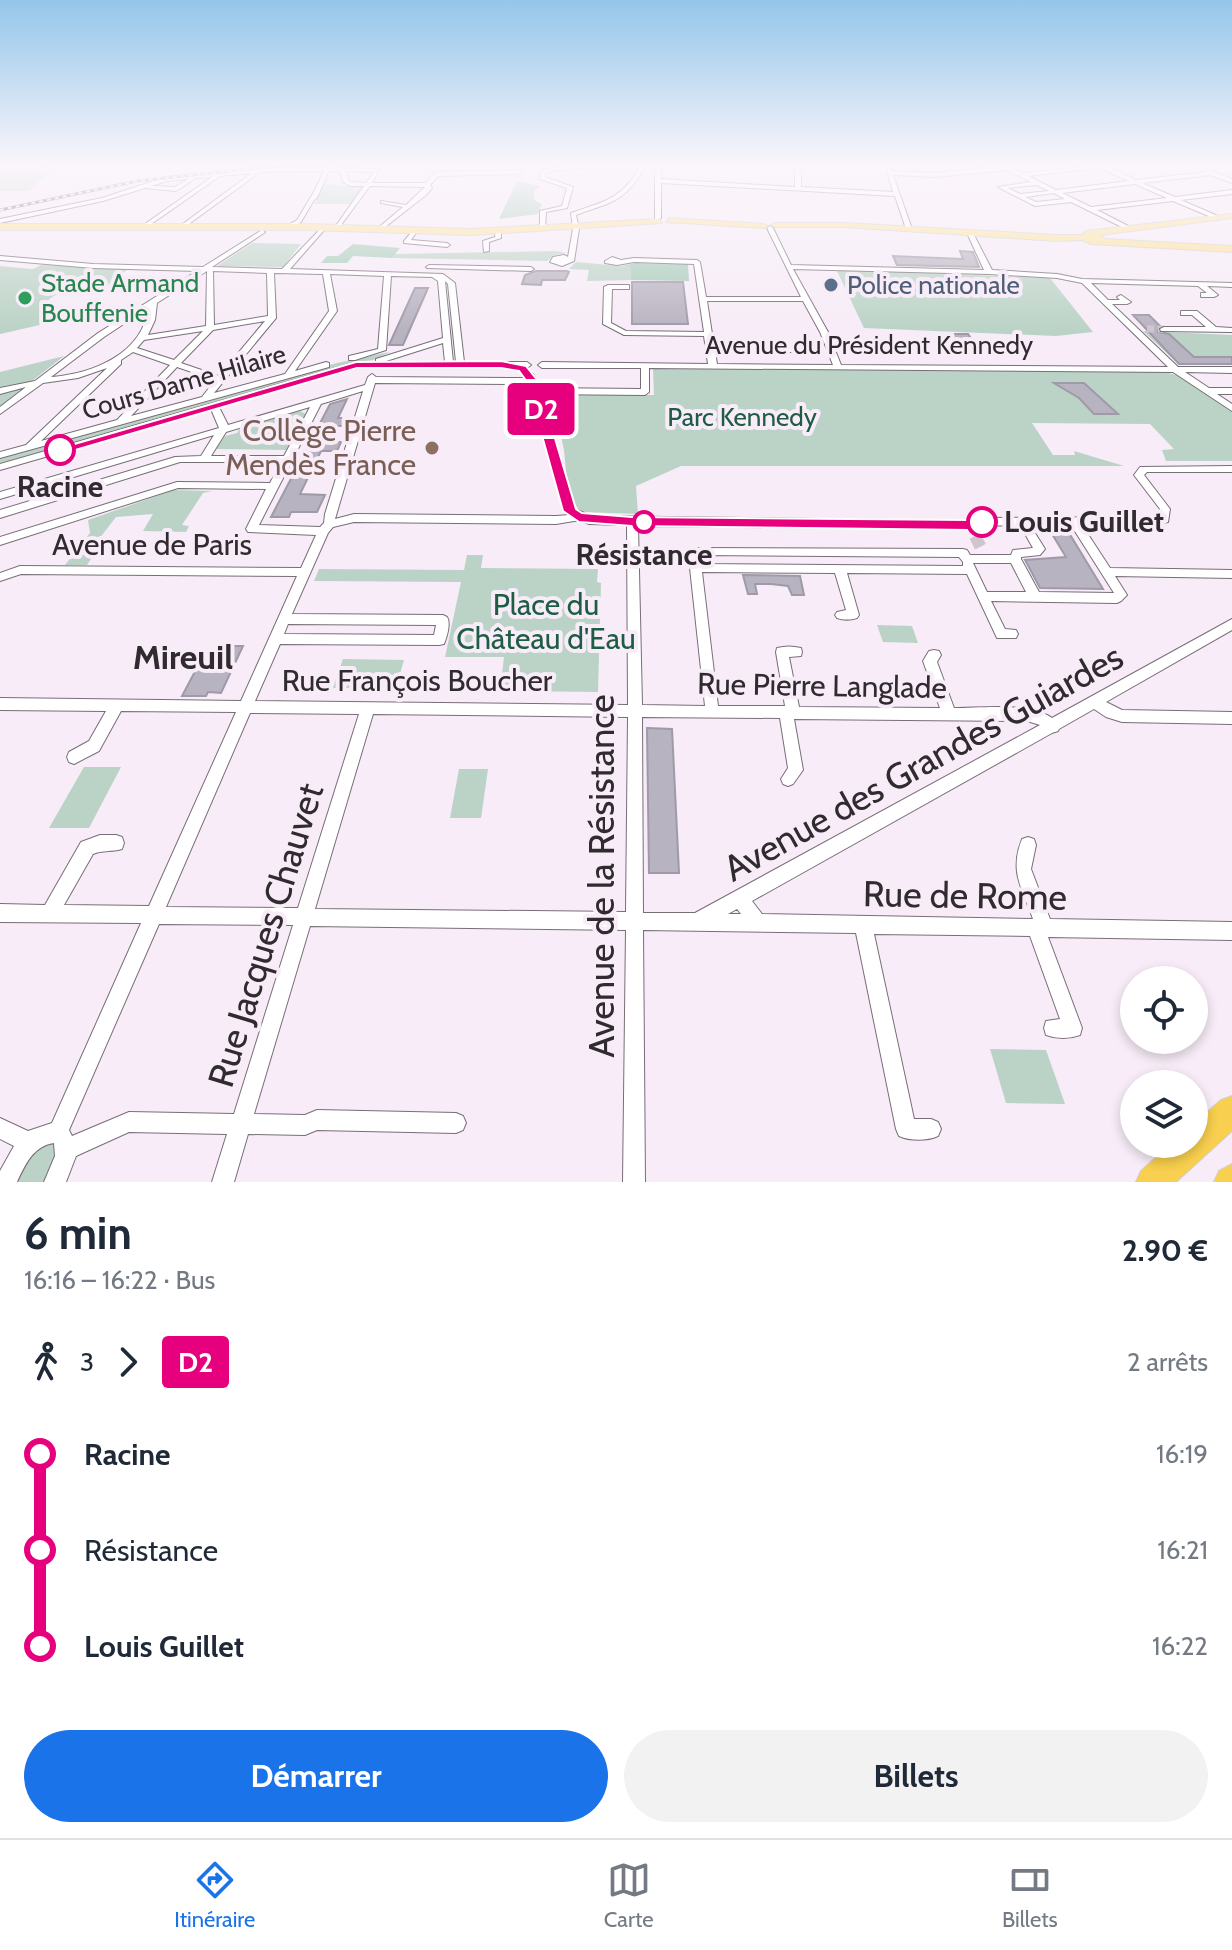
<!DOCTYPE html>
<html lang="fr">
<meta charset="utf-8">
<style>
body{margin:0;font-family:Cabin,sans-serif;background:#f2f2f3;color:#1f2937;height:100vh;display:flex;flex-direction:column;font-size:30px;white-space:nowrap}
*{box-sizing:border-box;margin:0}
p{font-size:26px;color:#747a83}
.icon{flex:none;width:44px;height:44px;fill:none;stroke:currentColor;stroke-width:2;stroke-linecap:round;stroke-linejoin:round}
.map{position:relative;height:1182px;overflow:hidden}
.panel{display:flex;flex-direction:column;background:#fff;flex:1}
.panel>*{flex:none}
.badge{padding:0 16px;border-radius:6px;font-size:28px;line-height:52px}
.controls{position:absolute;left:1120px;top:966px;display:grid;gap:16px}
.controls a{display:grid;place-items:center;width:88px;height:88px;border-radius:50%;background:#fff;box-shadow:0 4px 12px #0003;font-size:40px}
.map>.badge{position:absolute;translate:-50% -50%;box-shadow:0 0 0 4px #fff}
.legs{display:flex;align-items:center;gap:12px;height:88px;padding:0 24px;font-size:26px}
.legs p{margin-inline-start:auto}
.summary{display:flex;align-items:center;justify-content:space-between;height:136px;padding:0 24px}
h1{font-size:44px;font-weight:700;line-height:60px}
.button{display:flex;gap:16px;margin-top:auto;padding:16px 24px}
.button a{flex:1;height:92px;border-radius:48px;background:#1a73e8;color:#fff;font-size:32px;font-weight:700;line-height:92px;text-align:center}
.button a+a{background:#f2f2f3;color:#1f2937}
ul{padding:0 24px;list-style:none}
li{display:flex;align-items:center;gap:28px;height:96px;font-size:30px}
li i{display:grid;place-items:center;width:12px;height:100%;margin:0 10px;background:currentColor}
li i::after{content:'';width:20px;height:20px;margin:-10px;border:6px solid;border-radius:50%;background:#fff}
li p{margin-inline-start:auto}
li:first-child i{background:linear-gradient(#0000 50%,currentColor 0)}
li:last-child i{background:linear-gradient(currentColor 50%,#0000 0)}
.dock{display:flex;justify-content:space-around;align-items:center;height:112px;border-top:2px solid #e0e1e3;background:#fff;font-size:22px;color:#747a83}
.dock a{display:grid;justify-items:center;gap:4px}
.dock .active{color:#1a73e8}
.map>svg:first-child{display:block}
.green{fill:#bbd3c6}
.forest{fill:#a6cbb8}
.building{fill:#b8b3c0;stroke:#9f9aa7;stroke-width:2}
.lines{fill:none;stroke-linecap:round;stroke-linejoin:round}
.minor-tunnel-far1{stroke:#cfc5cf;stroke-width:7;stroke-dasharray:7 4;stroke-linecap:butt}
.minor-tunnel{stroke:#cfc5cf;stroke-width:12;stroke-dasharray:12 6;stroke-linecap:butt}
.minor-casing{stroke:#786e78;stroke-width:2}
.major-casing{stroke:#d1d0d1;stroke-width:2}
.highway-casing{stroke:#d1d0d1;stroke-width:2}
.minor{fill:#fff;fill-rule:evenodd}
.major{fill:#fbe295;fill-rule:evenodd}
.highway{fill:#f8cf4e;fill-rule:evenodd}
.rail-casing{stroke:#666066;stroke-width:3}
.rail{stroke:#f7ecf7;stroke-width:2;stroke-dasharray:4;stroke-linecap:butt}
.line-1{fill:#e6007e;stroke:#fff;stroke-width:2}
.service-dot{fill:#5c6f8a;stroke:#f7ecf7;stroke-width:3}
.leisure-dot{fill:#2e9e5b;stroke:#f7ecf7;stroke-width:3}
.education-dot{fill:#8d6e63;stroke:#f7ecf7;stroke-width:3}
.stop-1-dot{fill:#fff;stroke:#e6007e;stroke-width:4}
.labels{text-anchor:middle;stroke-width:8;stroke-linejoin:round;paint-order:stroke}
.far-leisure-label{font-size:26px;fill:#27864d;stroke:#f7ecf7;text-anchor:start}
.far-service-label{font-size:26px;fill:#4e5e75;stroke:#f7ecf7;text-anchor:start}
.far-street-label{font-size:26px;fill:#2f2b2f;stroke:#f7ecf7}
.far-park-label{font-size:26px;fill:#1e5d43;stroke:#f7ecf7}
.education-label{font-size:30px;fill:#785e54;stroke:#f7ecf7;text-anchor:end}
.stop-label{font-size:30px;font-weight:bold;fill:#2f2b2f;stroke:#f7ecf7}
.street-label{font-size:30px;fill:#2f2b2f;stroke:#f7ecf7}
.park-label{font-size:30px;fill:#1e5d43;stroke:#f7ecf7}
.quarter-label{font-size:34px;font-weight:bold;fill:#2f2b2f;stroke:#f7ecf7}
.near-street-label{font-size:36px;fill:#2f2b2f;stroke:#f7ecf7}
</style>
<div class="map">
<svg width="1232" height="1182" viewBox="0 0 1232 1182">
<rect width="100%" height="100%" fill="#f7ecf7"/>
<g class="green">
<polygon points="38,165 57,165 29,191 0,191 0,169 26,169"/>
<polygon points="324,184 365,187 354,204 314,204"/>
<polygon points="252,243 301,244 283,267 217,266"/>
<polygon points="556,251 567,253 554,255 547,261 392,258 395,254"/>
<polygon points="576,262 631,267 631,280 587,281 589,270 569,269"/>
<polygon points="41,265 128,269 103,289 69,287 49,299 53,322 0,334 0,266 33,269"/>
<polygon points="836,269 1050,278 1093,332 1056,336 864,328"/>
<polygon points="1143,331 1232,335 1232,357 1171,357"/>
<polygon points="390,352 373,360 357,362 0,464 0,458 337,363"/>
<polygon points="64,356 0,406 0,372"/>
<path d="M653,368l512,4 15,4 52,36v49h-66l-4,-11 12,-1 -24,-25 -118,-1 21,32h22l-1,-4 50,15h-443l-45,20 2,28 -56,-2c-18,-13 -15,-48 -19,-67 -3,-17 -11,-34 -17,-50h108z"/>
<polygon points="300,411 306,414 286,450 216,449 225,436 237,433 240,427"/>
<polygon points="174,490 212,491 203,493 182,525 189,526 186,532 143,531 153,514 116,517 89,552 95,553 87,565 65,565 90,533 88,520"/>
<polygon points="467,555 483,555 481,568 598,569 597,582 601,583 598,692 500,691 504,657 445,657 461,582 314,581 319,569 464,570"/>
<polygon points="877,625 912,626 918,643 883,642"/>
<polygon points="343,659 404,660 396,688 333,688"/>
<polygon points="84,767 121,767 89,828 49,828"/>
<polygon points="459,769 488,769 481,818 450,818"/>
<polygon points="990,1049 1046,1050 1065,1104 1006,1103"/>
<polygon points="58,1132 55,1182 6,1182 19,1154"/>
</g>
<g class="forest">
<polygon points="517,181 540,186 534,191 534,200 542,204 538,214 499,219"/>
<polygon points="353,244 400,248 392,258 353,256 347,263 321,263 327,256 338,256"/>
<polygon points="636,263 688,264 689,281 631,280 631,267 621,266"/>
</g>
<g class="building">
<polygon points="960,251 973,252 979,267 897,265 893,256 963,259"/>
<polygon points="536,271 567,271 569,272 565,280 542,280 541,285 522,284 525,275"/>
<polygon points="632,282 683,282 688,324 632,324"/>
<polygon points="415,288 428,288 403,345 389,345"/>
<polygon points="1133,315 1149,315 1160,326 1158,332 1169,334 1194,357 1232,357 1232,364 1179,364"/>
<polygon points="947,334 968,334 983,355 961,355"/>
<polygon points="1054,383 1084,383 1118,414 1094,414 1079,398"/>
<polygon points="347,399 338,418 352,418 349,426 333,426 326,442 341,442 337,451 321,451 300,494 325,495 317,512 291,512 289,517 271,517 330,404"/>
<polygon points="1066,528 1103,589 1040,588 1025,560 1066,557 1049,529"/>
<polygon points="743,575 800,576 804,595 792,595 788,586 771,584 755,584 757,594 748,594"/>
<polygon points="225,646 243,646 221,693 208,692 206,696 182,696 199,664 206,664 209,657 219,657"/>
<polygon points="647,728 672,729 679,873 649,873"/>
</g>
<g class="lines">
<polyline class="minor-tunnel-far1" points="1147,329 1164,329"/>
<polyline class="minor-tunnel" points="975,536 981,548"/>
<defs>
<g id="minor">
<path d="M326,165h5l-1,3 50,1 -8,14h53l11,-11 84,-2 3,2 -3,2 -82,2 -8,9 2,3 -6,7 -46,36 -3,-2 1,-1 25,-21 -22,-4v-2l25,4 19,-18 -55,-1 -32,43 -3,-2 29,-41h-14l-7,-4 -3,-11h-11l-12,27 -3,2 -13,22 -13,7 -3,-2 12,-7 18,-30 9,-19 -64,1 -78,57 -2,-1v-2l72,-53 -32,3 -76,53 -2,-1v-2l70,-49 -16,1 -20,13 -31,-3 -42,13 -103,22v-4l102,-21 64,-21 94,-9h65zM346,171l28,1 -8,11 -15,-1 -3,-2zM188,179l-13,8 -24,-1 16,-5z"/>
<path d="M570,165h77c-23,37 -32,36 -71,50l3,14 -5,32 -12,5 -12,-4 3,-5 11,-2 4,2 5,-28 -2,-16c33,-12 48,-12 68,-44l-62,-1 -31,4 -1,5 28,10 -6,21 -21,4 -1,17 -5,1v-19l22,-5 5,-18 -27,-9v-8z"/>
<path d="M655,165h6v14l134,8v-22h6v22l92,5 -7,-25h4l2,4 43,2 72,-8 16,8 82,-8 31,15 69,-8 -16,-7h8l35,14v4l-21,-8 -69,8 33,14 57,-7v4l-51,6 39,17 -2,3 -45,-19 -76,9 35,18v2l-2,1 -59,-29 -36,4 -37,-19 33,-5 -24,-12 -72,7 -42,-2 19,54 -3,2 -3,-2 -11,-33 -234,-13v35l-3,2 -3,-2zM1099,168l30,13 -73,9 -28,-14zM1135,184l32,14 -76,9 -29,-14zM1037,185l12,6 -29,3 -13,-6zM1054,193l11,6 -29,3 -11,-5z"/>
<path d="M324,225l2,1v2l-36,41 153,5 12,9 9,79h63l4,3 -4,3h-171l-137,39 9,18 137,-40 3,-8 4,-3 4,3 150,1 1,-4h6l4,7 1,7 103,1v-21h-99l-4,-3 4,-3 166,2 -4,-28 -80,-1 -21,-11 1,-37 4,-2h21v4h-17l-1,34 15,8 78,1 -10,-68 -60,-2 -17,3 -12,-2v-2l7,-4 9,3 13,-2 63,2 3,2 6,35h95l-34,-69 3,-2 3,2 18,37 193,5 -17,-37 3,-2 3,2 19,37 65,4 25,5 150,4v4l-25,-1 11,9 -4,2h-13v-4h6l-9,-7 -107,-3 17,17h12l-3,-3 4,-2 10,7 -4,2h-15l66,63h54v6l-47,-1 24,16h23v6h-15l15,10v7l-59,-39 -524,-4v24l-4,3 -105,-1 35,115 16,7 378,5 11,-3 175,-1 4,-1 1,-7 -26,-34 6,-8 92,-1v6h-85l-3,3 26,34 -2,13 -13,3h-73l28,43 122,2v8l-117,-2 12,19 -6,6 -4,2 -126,-2 14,28 11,1 2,4 -2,4h-19l-30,-64 -120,-1 12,42 -2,3c-6,2 -14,2 -20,0l-2,-3 2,-3 9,-2 -11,-37 -133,-1 16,134h67l-9,-54 1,-4c8,-2 16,-2 24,0l1,4 -1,4 -12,1 10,50 141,1 -17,-47 6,-10 5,-1 5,1 2,4 -4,7 17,46c27,0 76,-6 98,10l180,-99v11l-126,72 16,8 110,2v12l-110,-2 -16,-5 -12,-8 -35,20 -1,2 -6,2 -300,168 10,13 271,5c-11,-31 -24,-47 -11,-80l6,-2 6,2 2,6 -5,24 19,50 182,3v18l-184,-3 34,91 -2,7c-11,4 -23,4 -34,0l-2,-7 2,-7 14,-2 -30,-83 -156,-2 40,185h17l7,3 3,7 -3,7c-11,5 -28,5 -39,0l-3,-7 -40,-196 -213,-3 2,252h-22l3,-252 -316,-4 -56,188 51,1 12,-5 139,3 7,3 3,7 -3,7 -7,3 -139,-3 -12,5 -57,-1 -14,48h-22l15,-48 -98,-2 -53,24 -10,26h-22l11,-26 -1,-13c-21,3 -29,22 -37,39h-17v-11l14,-25 -14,-7v-21l28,13 24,-8 89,-200 -141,-1v-18l45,1 36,-63 19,-7h16l6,2 2,6 -2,6c-10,3 -20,1 -29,5l-29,51 85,1 87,-194 -115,-1 -22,40 -25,13 -5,-2 -2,-5 2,-5 20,-11 17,-30 -106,-1v-12l241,3 56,-125 -276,-2 -21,7v-8l20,-7 281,2 15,-33 -68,-3 -2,-3 20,-40 -88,-1 -178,57v-8l177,-55 93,1 11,-21h-101l-180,56v-8l175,-53 26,-1 13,-21 -214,64v-7l219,-64 -8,-19 -211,61v-6l353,-101 23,-1v-3l67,-21 -5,-57 -6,-4 -41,-1 -5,74 -31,10h-6v-4l29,-7 6,-73 -54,-2 7,37 -42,60 31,-9 3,1v4l-329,91v-6l26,-7 81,-77 -29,10 -35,5 -43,31v-7l26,-20 -26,7v-6l35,-7 63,-48 99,-62 -104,-3 -93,-8v-4l93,8 110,3 59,-37 3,2 -1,1 -52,34 70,2zM793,269l196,5 68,4 25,5 86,84 -327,-2 -13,-33zM207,271l-1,55 -58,9 7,-15 2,-17zM213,271l54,2 1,43 -54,9zM274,273l49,1 6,37 -44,63 -71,19 62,-75zM445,281l3,3 8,78h-3zM707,301h96l17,31 13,33 -116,-1 -2,-12h95l4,-2 -4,-2 -96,-1zM148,308c-5,46 -56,66 -97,69l53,-40zM265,321l-46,55 -38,-13 32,-33zM203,331l-29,29 -37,-12 7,-8zM443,343l2,19h-62zM133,352l37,13 -53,55 -76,21 80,-77v-4zM177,367l38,13 -13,17 -71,19zM375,383l153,1 37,127 4,4 -13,1 -202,-2 -19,5zM363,391l-38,123 -1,9 -4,4 -61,-2 62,-121zM310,407l-26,49h-73l15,-24zM580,520l9,4 38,1 1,180 -373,-4 25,-57 159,1 5,-1c3,-7 7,-21 3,-27l-4,-2 -151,-1 36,-81 5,-6 21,-5 202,2zM1020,525l13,23 -20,2 -2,5h-41l-3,-5 -4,-1 -272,-1 -2,3 1,17 15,138 -63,-1 -4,-179 331,3 11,-3zM1030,525h41l43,68 -75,-1 -18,-33v-2l19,-2 5,-6zM701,555l258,2 4,5v4l-261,-2zM973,563h38l15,29h-39zM288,624l148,1 -2,10 -150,-1zM250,713l109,1 -61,194 -132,-1zM373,714l255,3 -2,195 -311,-3zM642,717l138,1 8,50 -7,11 2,5 5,2 5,-2 10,-14 -9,-51 233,2 13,4 -345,188h-52zM737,909l4,5h-13zM159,924l134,1 -59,189 -105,-2 -57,24 -3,-6z"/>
<polygon points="415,228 418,230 411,240 447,243 450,245 447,247 404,243 404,241"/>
<polygon points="496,230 501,231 501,238 489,242 489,251 484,252 483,241 495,237"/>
<polygon points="429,265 531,267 534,269 531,271 427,268 426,267"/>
<polygon points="1181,311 1197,311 1216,327 1232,328 1232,332 1161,331 1160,329 1164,327 1206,327 1192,315 1181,315"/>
</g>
<g id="major">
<polygon points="1232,214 1232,218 1100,235 1105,239 1232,246 1232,252 1091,244 1082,240 1056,241 845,227 775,227 771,225 775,223 845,223 1056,235 1081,235 1087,231"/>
<polygon points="669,218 764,224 768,226 764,228 666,222"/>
<polygon points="659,219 662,223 471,235 308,230 0,230 0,224 308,224 471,229"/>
</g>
<g id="highway">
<polygon points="1232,1096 1232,1131 1176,1182 1136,1182 1141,1171 1171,1144 1194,1144 1194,1124 1221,1100"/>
<polygon points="1232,1164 1232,1182 1214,1182 1219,1171"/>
</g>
</defs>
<use href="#minor" class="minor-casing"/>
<use href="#major" class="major-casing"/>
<use href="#highway" class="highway-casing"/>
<use href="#minor" class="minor"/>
<use href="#major" class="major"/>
<use href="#highway" class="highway"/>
<defs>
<polyline id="rail" points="0,210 137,181 286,165"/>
</defs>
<use href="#rail" class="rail-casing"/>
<use href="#rail" class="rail"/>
</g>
<linearGradient id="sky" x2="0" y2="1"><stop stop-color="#94c6ea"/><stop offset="0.5" stop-color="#fbf6fb"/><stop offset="1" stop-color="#fbf6fb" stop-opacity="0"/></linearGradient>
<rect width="1232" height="331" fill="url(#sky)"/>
<polygon class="line-1" points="501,361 526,366 538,381 576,509 582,513 632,517 969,520 982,517 989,522 969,530 632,526 579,522 563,511 527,382 519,371 501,368 357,368 65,453 54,450 356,362"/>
<circle class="service-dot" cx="831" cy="285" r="8"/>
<circle class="leisure-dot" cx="25" cy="298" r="8"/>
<circle class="education-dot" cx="432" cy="448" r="8"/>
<g class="stop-1-dot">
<circle cx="60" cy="450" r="14"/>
<circle cx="644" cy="522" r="10"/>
<circle cx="982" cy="522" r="14"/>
</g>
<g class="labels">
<g class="far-leisure-label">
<text x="41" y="292">Stade Armand<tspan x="41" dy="30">Bouffenie</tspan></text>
</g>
<g class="far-service-label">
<text x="847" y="294">Police nationale</text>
</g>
<g class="far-street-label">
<text x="869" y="354">Avenue du Président Kennedy</text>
<text transform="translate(184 382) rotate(-16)" y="9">Cours Dame Hilaire</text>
</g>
<g class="far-park-label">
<text x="742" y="426">Parc Kennedy</text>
</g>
<g class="education-label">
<text x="416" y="441">Collège Pierre<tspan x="416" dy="34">Mendès France</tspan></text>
</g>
<g class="stop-label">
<text x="60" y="497">Racine</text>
<text x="1004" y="532" text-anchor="start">Louis Guillet</text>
<text x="644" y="565">Résistance</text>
</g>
<g class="street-label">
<text x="152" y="555">Avenue de Paris</text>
<text x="417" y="691">Rue François Boucher</text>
<text transform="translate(822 686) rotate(1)" y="10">Rue Pierre Langlade</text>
</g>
<g class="park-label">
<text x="546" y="615">Place du<tspan x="546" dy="34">Château d'Eau</tspan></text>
</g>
<g class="quarter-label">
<text x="183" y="669">Mireuil</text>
</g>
<g class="near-street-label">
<text transform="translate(923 762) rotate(-29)" y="13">Avenue des Grandes Guiardes</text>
<text transform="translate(601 876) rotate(-90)" y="13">Avenue de la Résistance</text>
<text transform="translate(965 895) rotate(1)" y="13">Rue de Rome</text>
<text transform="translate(265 935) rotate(-73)" y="13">Rue Jacques Chauvet</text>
</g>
</g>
</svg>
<div class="controls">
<a><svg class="icon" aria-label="locate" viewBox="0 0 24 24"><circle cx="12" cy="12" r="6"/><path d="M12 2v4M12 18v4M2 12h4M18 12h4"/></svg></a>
<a><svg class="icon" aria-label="layers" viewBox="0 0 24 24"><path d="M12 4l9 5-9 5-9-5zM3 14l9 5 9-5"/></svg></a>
</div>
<b class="badge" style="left:541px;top:409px;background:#e6007e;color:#fff">D2</b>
</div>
<section class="panel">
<div class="summary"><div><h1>6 min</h1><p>16:16 – 16:22 · Bus</p></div><b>2.90 €</b></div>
<div class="legs"><svg class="icon" aria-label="walk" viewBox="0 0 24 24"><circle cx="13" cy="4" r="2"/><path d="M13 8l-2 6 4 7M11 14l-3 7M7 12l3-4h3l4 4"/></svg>3<svg class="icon" aria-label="forward" viewBox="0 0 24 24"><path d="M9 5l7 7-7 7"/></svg><b class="badge" style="background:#e6007e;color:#fff">D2</b><p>2 arrêts</p></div>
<ul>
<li><i style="color:#e6007e"></i><b>Racine</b><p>16:19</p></li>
<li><i style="color:#e6007e"></i><span>Résistance</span><p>16:21</p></li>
<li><i style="color:#e6007e"></i><b>Louis Guillet</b><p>16:22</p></li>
</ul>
<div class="button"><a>Démarrer</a><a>Billets</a></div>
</section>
<nav class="dock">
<a class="active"><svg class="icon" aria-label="directions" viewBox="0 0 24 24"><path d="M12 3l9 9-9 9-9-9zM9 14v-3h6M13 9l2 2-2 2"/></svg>Itinéraire</a>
<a><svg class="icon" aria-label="map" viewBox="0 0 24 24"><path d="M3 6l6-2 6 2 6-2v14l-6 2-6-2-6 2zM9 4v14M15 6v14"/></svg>Carte</a>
<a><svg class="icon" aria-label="tickets" viewBox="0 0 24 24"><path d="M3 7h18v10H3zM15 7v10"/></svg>Billets</a>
</nav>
